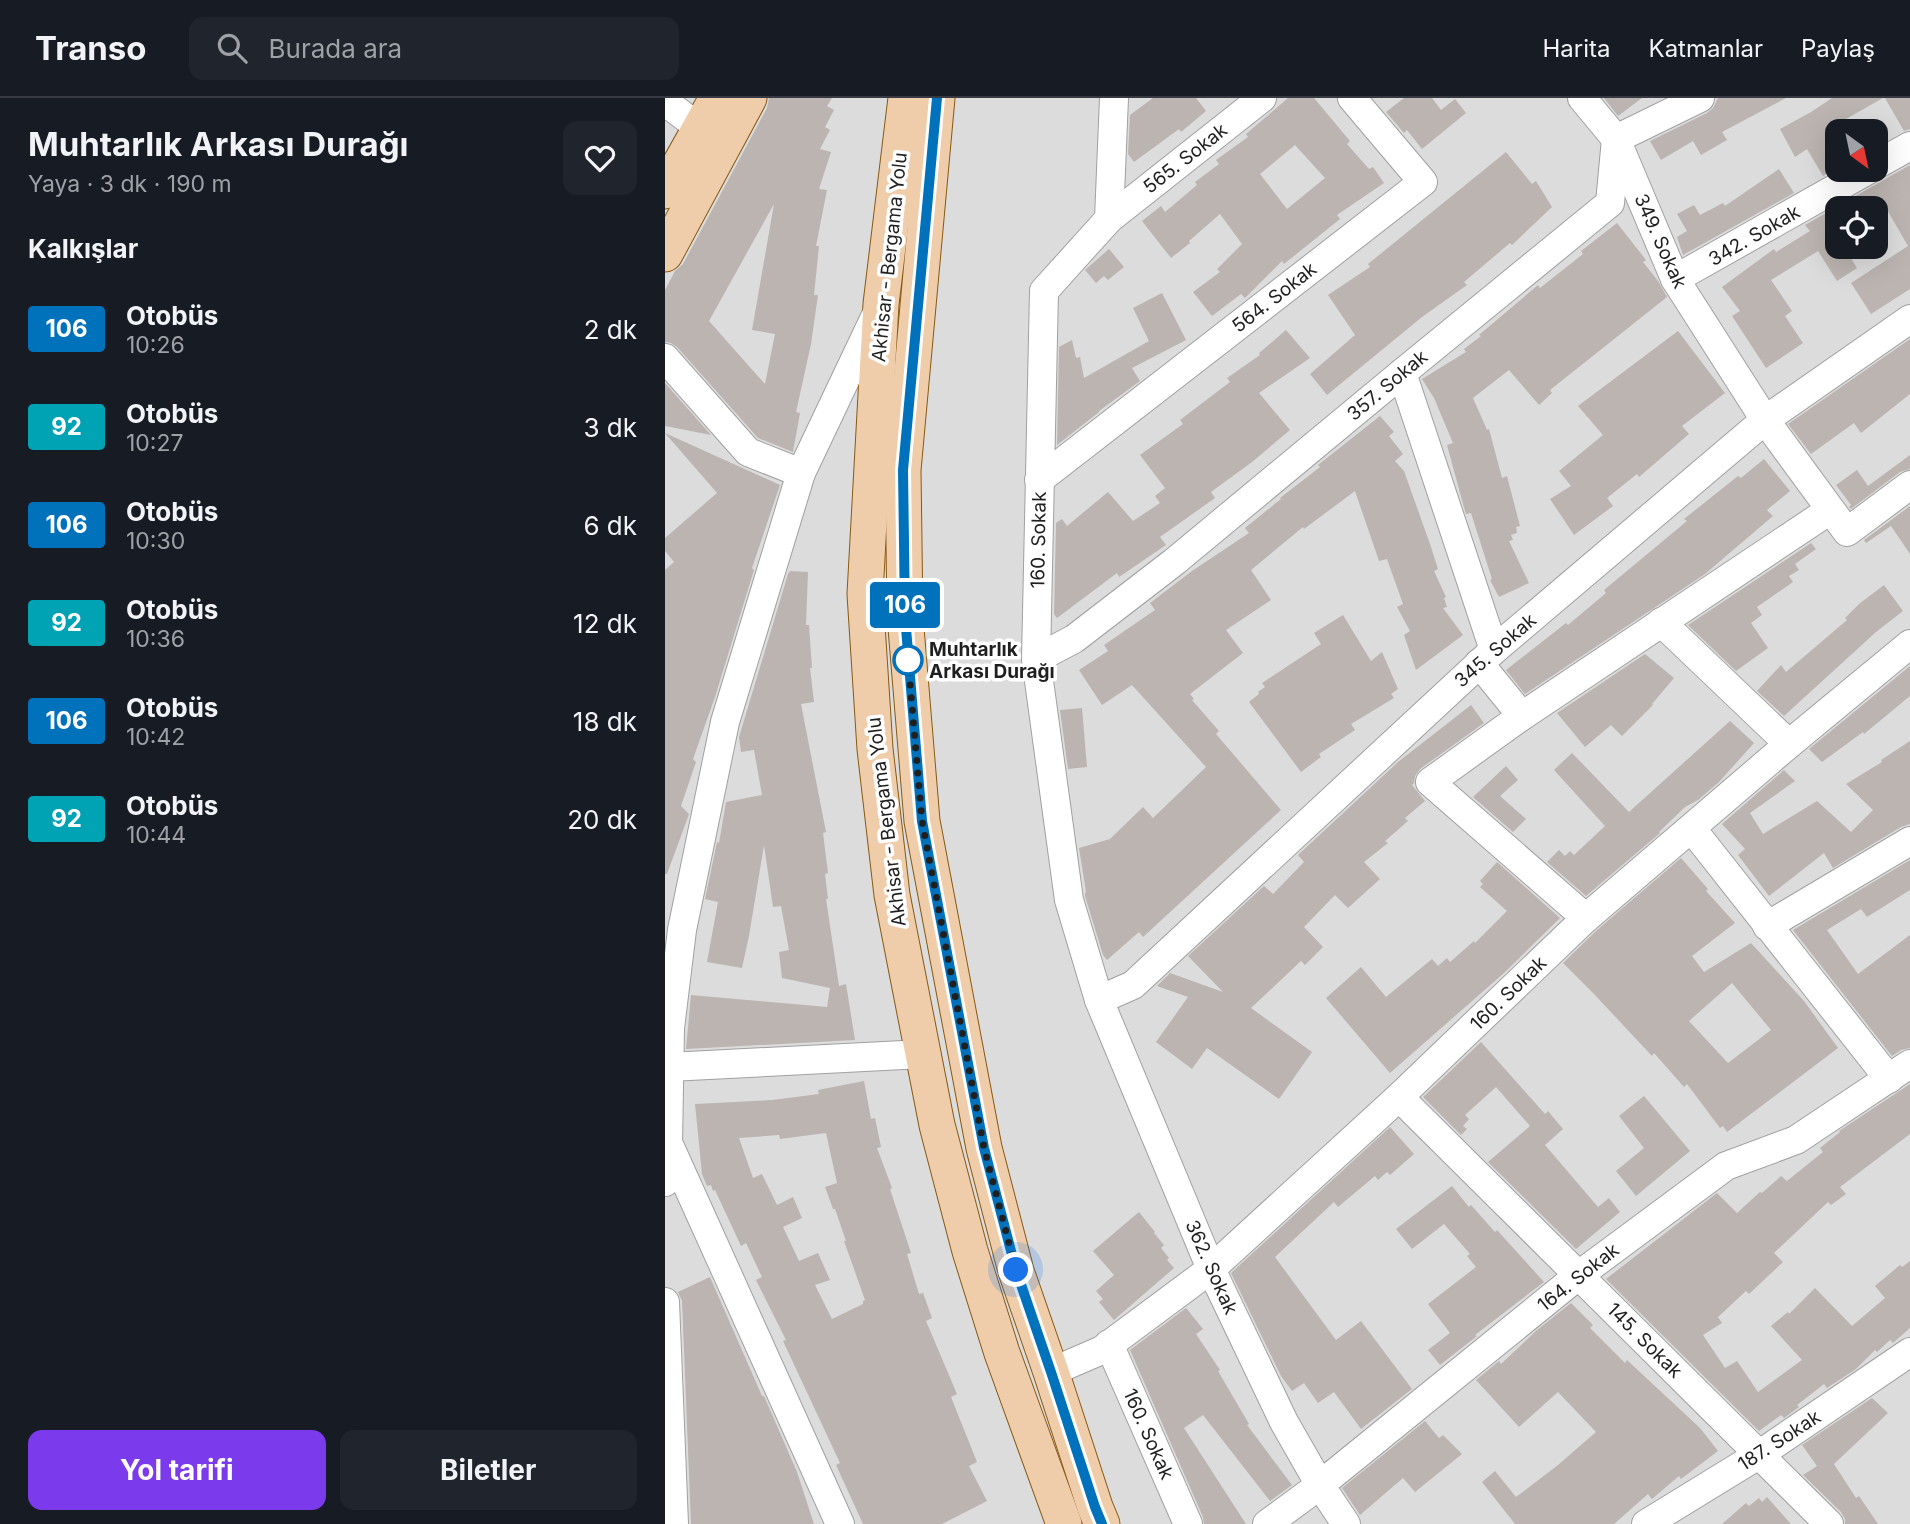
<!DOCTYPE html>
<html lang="tr">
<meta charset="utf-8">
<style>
body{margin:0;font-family:Inter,sans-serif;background:#20242c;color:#f1f3f6;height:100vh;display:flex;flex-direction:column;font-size:26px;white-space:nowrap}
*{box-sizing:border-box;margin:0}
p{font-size:23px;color:#9ea1a6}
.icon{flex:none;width:38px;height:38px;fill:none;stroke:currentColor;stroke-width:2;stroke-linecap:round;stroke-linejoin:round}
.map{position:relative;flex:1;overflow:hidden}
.panel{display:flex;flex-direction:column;background:#171b24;width:665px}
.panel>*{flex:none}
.badge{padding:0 14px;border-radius:5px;font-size:24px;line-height:46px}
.needle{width:46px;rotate:147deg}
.fabs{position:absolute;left:1160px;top:21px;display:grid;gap:14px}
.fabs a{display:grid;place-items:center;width:63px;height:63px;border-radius:14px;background:#171b24;box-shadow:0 7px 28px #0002;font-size:35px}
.you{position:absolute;width:35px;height:35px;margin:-18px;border:5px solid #fff;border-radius:50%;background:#1a73e8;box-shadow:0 0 0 10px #1a73e833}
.map>.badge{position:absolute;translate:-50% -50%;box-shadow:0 0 0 4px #fff}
h2{padding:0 28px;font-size:26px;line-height:63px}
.round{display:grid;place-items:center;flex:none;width:74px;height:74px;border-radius:14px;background:#20242c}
.head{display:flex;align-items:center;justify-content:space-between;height:119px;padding:0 28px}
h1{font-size:33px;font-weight:700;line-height:52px}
.primary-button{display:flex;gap:14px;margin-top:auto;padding:14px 28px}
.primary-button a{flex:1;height:80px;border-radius:14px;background:#7c3aed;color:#fff;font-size:28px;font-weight:700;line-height:80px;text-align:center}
.primary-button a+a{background:#20242c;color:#f1f3f6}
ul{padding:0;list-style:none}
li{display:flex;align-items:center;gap:21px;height:98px;padding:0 28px}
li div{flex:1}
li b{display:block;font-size:26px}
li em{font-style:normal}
li .badge{min-width:77px;font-weight:700;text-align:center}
header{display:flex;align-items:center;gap:42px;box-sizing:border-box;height:98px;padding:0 35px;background:#171b24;border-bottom:2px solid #363941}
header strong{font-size:33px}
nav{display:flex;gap:38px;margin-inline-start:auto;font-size:24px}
.search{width:490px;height:63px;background:#20242c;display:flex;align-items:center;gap:18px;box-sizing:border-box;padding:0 24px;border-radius:14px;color:#9ea1a6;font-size:26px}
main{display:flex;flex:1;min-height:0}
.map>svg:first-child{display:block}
.residential{fill:#dddcdc;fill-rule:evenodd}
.building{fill:#bbb4b0;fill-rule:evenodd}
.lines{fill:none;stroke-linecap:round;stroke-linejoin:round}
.minor-casing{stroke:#a0a0a0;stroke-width:30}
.major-casing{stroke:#875913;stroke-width:37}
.minor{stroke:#fff;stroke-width:28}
.major{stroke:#f0cdaa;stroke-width:35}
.line-casing{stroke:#fff;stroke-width:16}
.line{stroke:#0072bc;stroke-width:10}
.walk{stroke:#1f1f1f;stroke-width:7;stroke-dasharray:0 12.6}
.stop-dot{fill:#fff;stroke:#0072bc;stroke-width:3.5}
.labels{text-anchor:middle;stroke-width:7;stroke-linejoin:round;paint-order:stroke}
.street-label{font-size:19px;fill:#1f1f1f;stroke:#fff}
.stop-label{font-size:19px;font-weight:bold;fill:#1f1f1f;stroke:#fff;text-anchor:start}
</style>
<header>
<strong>Transo</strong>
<div class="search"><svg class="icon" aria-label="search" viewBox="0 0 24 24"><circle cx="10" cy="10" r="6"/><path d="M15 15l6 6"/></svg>Burada ara</div>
<nav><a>Harita</a><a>Katmanlar</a><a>Paylaş</a></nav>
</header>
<main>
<section class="panel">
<div class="head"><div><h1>Muhtarlık Arkası Durağı</h1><p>Yaya · 3 dk · 190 m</p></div><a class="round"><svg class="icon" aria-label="heart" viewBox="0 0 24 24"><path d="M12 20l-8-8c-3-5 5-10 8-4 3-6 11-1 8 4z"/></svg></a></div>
<h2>Kalkışlar</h2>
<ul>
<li><span class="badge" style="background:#0072bc;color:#fff">106</span><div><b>Otobüs</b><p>10:26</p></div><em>2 dk</em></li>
<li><span class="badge" style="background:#00a3b4;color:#fff">92</span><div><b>Otobüs</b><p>10:27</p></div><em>3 dk</em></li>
<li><span class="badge" style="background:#0072bc;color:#fff">106</span><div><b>Otobüs</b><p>10:30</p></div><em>6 dk</em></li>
<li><span class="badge" style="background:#00a3b4;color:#fff">92</span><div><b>Otobüs</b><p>10:36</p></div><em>12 dk</em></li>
<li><span class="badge" style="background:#0072bc;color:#fff">106</span><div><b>Otobüs</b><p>10:42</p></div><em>18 dk</em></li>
<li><span class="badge" style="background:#00a3b4;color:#fff">92</span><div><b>Otobüs</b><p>10:44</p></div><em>20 dk</em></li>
</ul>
<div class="primary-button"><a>Yol tarifi</a><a>Biletler</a></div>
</section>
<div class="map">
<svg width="1245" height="1426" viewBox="0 0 1245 1426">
<rect width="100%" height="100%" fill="#eeebe7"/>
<path class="residential" d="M0,0h1245v1426h-1245zM1172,33h39v39h-39zM1172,110h39v39h-39z"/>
<g class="building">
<path d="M104,0h63l-5,8 7,4 -9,17 5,3 -10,19 11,3 -12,37 8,1 -11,56h3l-5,49h4l-7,49 -15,68 4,1 -7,39 -35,-14 -81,-91 -6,-4 -6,-1v-52l10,-19 8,-7 84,-156zM109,106l-22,126 23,4 -10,50 -56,-63z"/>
<polygon points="488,0 531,0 541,13 516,34 514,31 469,64 463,56 465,17"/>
<path d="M623,0h26l36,43 -3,3 22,25 4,-2 11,16 -47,32 3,4 -56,45 -2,-3 -37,37 -4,-4 -29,22 -19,-24 27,-20 -3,-3 25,-25 -22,-30 -31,27 1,2 -19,15 -29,-37 19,-15 4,6 32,-27 -2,-3 24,-18 -3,-4 32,-23 -2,-3zM630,47l30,33 -38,31 -27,-35z"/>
<polygon points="739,0 767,0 776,12 790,1 801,15 757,51 742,32 739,35 721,14"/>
<polygon points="939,0 977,0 953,18"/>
<polygon points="1053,0 1121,0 1057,34 1062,42 1036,57 1028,43 996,62 985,43 1042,15 1048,10"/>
<polygon points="1167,0 1218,0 1181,21 1189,33 1172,33 1172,70 1158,78 1142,51 1130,59 1115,31 1146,14"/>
<polygon points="1220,0 1245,0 1245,31 1239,33"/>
<polygon points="841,54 867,86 871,83 887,109 847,147 845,145 799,184 802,187 757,219 662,297 645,276 690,237 663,197 705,169 703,166"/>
<polygon points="1245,67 1245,191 1206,216 1186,185 1243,148 1221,110 1172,110 1172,149 1179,149 1192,170 1172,183 1153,153 1106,182 1127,213 1120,218 1138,245 1101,270 1067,218 1075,213 1057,189 1109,151 1111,154 1145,133 1140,127"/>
<polygon points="1114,71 1129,95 1018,157 1012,139 1022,133 1012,116 1029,107 1035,117 1058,105 1060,108"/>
<polygon points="952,125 981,162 978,164 993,183 1002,199 885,292 887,295 874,307 844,272 808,300 822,332 824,331 837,380 842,378 855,428 851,429 852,435 846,437 848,442 844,443 864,485 834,499 825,482 827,481 806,415 801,416 798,406 782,347 788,345 769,300 757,281 801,254 799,251 816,238 814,237 873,187 875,190 918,156 916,153"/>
<polygon points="444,151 459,169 443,182 439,178 431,185 420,172"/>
<polygon points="497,195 521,242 467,270 475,283 434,313 434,314 392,347 394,249 407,242 411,260 415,259 419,280 484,243 468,210"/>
<polygon points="621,232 645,260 594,295 625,332 587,364 546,394 550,400 495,439 501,447 454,479 452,475 392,520 389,516 391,425 397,421 402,428 443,394 468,423 495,405 490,398 500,390 475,357 518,326 515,322 565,284 562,280 595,257 594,255"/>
<polygon points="1013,233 1060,295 1017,328 1024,336 974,379 972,376 942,400 948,408 909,437 885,401 906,388 894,373 938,337 913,308"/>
<polygon points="1245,241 1245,296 1196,335 1189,325 1146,356 1123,326"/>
<polygon points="0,285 46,337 0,328"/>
<polygon points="715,318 729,334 724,338 738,356 730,363 739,373 765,446 773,471 769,473 781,499 779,500 782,509 778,510 798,537 751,572 739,537 745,533 732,509 738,506 722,461 714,463 690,393 639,431 638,429 586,472 606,502 561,532 578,555 525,596 529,601 527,602 554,633 551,636 616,712 478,839 474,834 442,862 438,857 420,798 420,795 421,794 414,750 445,741 478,709 488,720 541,669 467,587 437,607 414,572 443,553 439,547 490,512 485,505 527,473 584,435 580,430 616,401 615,400 655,369 653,367"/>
<polygon points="0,335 115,387 87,470 89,472 50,599 28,661 31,664 16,708 24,716 23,719 2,776 0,776 0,472 9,464 0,453 0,440 52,395"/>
<polygon points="1245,357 1245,371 1235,374 1186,411 1184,409 1186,407 1171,387 1192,372 1203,388"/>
<polygon points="1099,361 1125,393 1102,412 1108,418 1040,476 860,596 841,572 901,525 903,527 941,495 939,492 1022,423 1019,421 1073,378 1076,380"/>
<polygon points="1245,408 1245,456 1226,428 1201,445 1199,442"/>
<polygon points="1146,445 1151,451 1130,466 1134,472 1124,478 1128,484 1092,509 1097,517 1086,525 1103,550 1071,573 1023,527"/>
<polygon points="125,473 143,474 141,527 144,527 147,570 145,570 149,604 136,606 161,734 158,735 163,775 160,776 163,801 161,801 174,888 181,886 190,942 21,951 26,897 162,909 165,890 117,880 114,854 124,852 116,808 108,809 99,747 84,838 77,870 42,864 53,804 40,801 52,744 54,745 61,704 97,697 89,652 76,654 74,639 123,476"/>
<polygon points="1219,487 1238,513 1211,534 1119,618 1092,593 1116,567 1121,574 1182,522 1180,520 1194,506"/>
<polygon points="678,517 706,563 717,554 733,591 726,596 729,600 686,626 690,632 654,656 656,659 636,674 584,604 594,596 593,594 600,589 597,585 656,546 649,535"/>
<polygon points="980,556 1009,580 987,606 988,607 957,638 946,627 920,649 892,615"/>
<polygon points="1245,568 1245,598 1199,636 1198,634 1157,664 1144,651"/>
<polygon points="806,607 819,625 755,671 750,678 749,685 747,687 760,703 740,720 743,723 720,743 723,745 699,764 715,781 683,810 670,797 639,829 658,849 640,867 636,863 586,910 647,954 614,1001 542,950 527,971 491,944 523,899 492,888 505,875 558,894 523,858 599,788 608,796 639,764 633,757 733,664"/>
<polygon points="417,610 422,669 403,671 395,612"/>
<polygon points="1065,623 1089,645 1054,684 1033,702 1020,709 994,734 995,735 921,798 882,764 894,752 900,758 905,753 909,757 940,728 889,672 907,655 964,714"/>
<polygon points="1245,643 1245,726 1236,729 1168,770 1159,755 1104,798 1073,757 1080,751 1057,726 1119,672 1130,683 1085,715 1098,736 1152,703 1186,734 1208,712 1181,686 1217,664 1216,662"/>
<polygon points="841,668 853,682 835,698 861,721 848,734 808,699"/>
<path d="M1016,760l27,31 -2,2 29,32 -43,33 12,16 47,-29 53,58 34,47 -111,84 -4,-6 -3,2 -33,-44 -3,3 -30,-34 -2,3 -58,-62 -31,-31 34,-33zM1067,885l39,47 -43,33 -39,-42z"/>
<polygon points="1245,762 1245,792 1202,819 1196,811 1162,832 1193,876 1245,837 1245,950 1236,952 1227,958 1128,832"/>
<polygon points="832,764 895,820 839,875 725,975 661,900 696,869 721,899 767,861 773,868 782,860 785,864 809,843 810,845 842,813 815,789 818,786 815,783"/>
<polygon points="816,944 880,1016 883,1013 898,1031 880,1047 933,1109 944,1100 955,1114 911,1151 823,1064 865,1028 831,989 800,1017 804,1021 798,1028 802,1031 796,1037 758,999"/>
<path d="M199,983l7,38 4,-1 6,29 -4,1 15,40 -2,1 21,64 -4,1 12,40 4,-1 9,25 -6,3 31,73 -6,3 26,65 -8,4 18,35 -45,23h-79l-27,-59 4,-2 -57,-122 3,-1 -30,-60 6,-3 -16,-34 -5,3 -26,-56 -2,1 -2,-6 -4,1 -5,-12 -7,-70 77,-4 47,-6 -1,-4zM161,1035l11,50 -12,4 8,22h2l11,32h-2l21,59 -2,1v3l-31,15 -17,-34 15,-5 -12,-27 -19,8 -16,-34 19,-9 -9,-21 -16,8 -15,-31 -9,4 -14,-40 40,-3 1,4z"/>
<polygon points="1245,986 1245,1036 1175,1089 1181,1096 1166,1107 1163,1104 1109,1155 1118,1164 1084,1196 1081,1193 1053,1219 1057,1225 1038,1237 1060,1270 1072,1263 1093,1294 1137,1262 1106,1228 1123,1214 1124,1216 1150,1190 1187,1228 1220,1200 1210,1188 1235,1167 1237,1169 1245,1163 1245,1230 1228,1245 1225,1242 1212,1254 1210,1252 1191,1271 1162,1290 1159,1286 1132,1307 1134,1309 1119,1320 1116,1317 1094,1333 941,1181 1052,1095 1072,1115 1095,1094 1097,1095 1116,1078 1122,1083 1158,1054 1155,1050 1175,1034 1174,1033"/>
<polygon points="979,998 1025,1053 971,1098 951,1073 979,1050 954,1018"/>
<polygon points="725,1029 749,1056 725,1077 722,1074 713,1082 710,1078 673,1109 669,1104 610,1159 671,1242 696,1223 747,1291 696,1331 669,1294 653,1305 639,1285 627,1293 616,1278 566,1175"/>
<polygon points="787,1088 804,1109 806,1107 830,1134 832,1132 879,1184 810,1237 812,1238 775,1267 763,1252 785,1235 763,1206 811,1169 802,1158 805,1156 779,1126 747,1151 731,1131"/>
<polygon points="474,1114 490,1134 489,1135 499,1147 496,1150 504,1160 502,1162 509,1170 449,1222 434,1204 438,1201 431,1193 449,1177 428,1153"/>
<polygon points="45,1179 97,1298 99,1298 119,1344 132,1374 149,1426 26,1426 17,1203 13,1194"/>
<polygon points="906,1205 928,1227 925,1230 960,1265 962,1262 1035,1330 1053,1353 1016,1381 1014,1378 987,1401 983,1396 949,1426 850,1426 817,1384 830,1373 851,1399 893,1367 931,1334 893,1294 854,1329 811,1282 834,1263 836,1266 872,1232"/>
<polygon points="521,1210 538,1231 531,1236 555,1272 553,1273 584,1326 582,1327 627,1387 605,1403 538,1317 519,1330 581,1426 539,1426 538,1419 465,1252"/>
<polygon points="1207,1300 1223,1315 1169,1366 1191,1400 1194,1398 1213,1426 1180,1426 1180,1421 1176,1414 1138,1377 1152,1368 1137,1347"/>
<polygon points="760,1323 774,1340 778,1337 797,1356 750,1394 738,1380 695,1417 677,1390"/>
<polygon points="1102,1399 1126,1426 1057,1426 1081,1405 1084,1408 1094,1400 1097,1404"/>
</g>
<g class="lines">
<defs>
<g id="minor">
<polyline points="449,0 444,121 379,193 371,561 404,802 434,902 546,1171 619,1324 655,1387 681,1426"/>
<polyline points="917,0 951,41 1010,181 1100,322 1182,434 1245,387"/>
<polyline points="0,4 35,30"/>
<polyline points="1211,67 1245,48"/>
<polyline points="444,121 597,0"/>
<polyline points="1010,181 1203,72"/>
<polyline points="0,260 83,354 136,375"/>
<polyline points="737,275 829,552"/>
<polyline points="374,382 758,84 687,0"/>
<polyline points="996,524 1124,646"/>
<polyline points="371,561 409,541 509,464 737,275 945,105 951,41 1035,0"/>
<polyline points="814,565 857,618"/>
<polyline points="1027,731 1224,981"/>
<polyline points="921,820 765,684 857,618 1165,412"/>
<polyline points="1102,828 1245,743"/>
<polyline points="434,902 468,887 829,552 1100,322 1245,221"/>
<polyline points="4,969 258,956"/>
<polyline points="734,999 1164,1426"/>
<polyline points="5,1049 175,1426"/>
<polyline points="0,1084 3,1046 5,930 17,832 60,624 136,375 212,215"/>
<polyline points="0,1204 9,1426"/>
<polyline points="444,1246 523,1426"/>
<polyline points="386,1274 437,1252 546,1171 734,999 921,820 1124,646 1245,546"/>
<polyline points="602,1426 655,1387 914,1177 1061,1068 1131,1042 1245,966"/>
<polyline points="981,1426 1095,1356 1245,1254"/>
</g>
<g id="major">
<polyline points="241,0 216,206 200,496 210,651 227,797 272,1027 305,1153 337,1255 399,1426"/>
<polyline points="272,0 238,372 240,518 257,723 319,1050 351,1173 386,1274 430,1409 437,1426"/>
<polyline points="0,93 52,0"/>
<polyline points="0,156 84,0"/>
</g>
</defs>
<use href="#minor" class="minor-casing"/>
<use href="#major" class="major-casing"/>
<use href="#minor" class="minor"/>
<use href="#major" class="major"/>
</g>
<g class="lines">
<defs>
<polyline id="line" points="272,0 238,372 240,518 257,723 319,1050 351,1172 386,1274 430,1409 437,1426"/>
</defs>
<use href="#line" class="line-casing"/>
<use href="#line" class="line"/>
<polyline class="walk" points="243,562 257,723 319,1050 351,1172"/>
</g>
<circle class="stop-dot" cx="243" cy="562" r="14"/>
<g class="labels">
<g class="street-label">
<text transform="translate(520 60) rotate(-38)" y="7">565. Sokak</text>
<text transform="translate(1089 137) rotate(-30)" y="7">342. Sokak</text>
<text transform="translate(996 143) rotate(66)" y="7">349. Sokak</text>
<text transform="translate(224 159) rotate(-84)" y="7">Akhisar - Bergama Yolu</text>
<text transform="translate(609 199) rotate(-38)" y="7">564. Sokak</text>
<text transform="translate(722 287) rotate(-40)" y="7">357. Sokak</text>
<text transform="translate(373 442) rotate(-89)" y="7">160. Sokak</text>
<text transform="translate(830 552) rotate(-41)" y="7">345. Sokak</text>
<text transform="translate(221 724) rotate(-97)" y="7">Akhisar - Bergama Yolu</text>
<text transform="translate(843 895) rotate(-44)" y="7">160. Sokak</text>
<text transform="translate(547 1169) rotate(66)" y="7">362. Sokak</text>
<text transform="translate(913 1179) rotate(-38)" y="7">164. Sokak</text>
<text transform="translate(980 1242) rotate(45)" y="7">145. Sokak</text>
<text transform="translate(484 1336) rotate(66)" y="7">160. Sokak</text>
<text transform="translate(1114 1342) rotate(-33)" y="7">187. Sokak</text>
</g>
<g class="stop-label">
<text x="264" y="558">Muhtarlık<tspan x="264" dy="22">Arkası Durağı</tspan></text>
</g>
</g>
</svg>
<div class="fabs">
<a><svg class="needle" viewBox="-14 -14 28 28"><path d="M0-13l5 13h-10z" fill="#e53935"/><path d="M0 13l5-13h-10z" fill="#9ea1a6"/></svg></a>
<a><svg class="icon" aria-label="locate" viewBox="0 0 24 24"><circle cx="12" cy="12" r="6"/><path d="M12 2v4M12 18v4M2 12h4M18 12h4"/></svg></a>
</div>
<div class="you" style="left:351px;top:1172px"></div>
<b class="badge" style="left:240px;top:507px;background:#0072bc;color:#fff">106</b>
</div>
</main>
